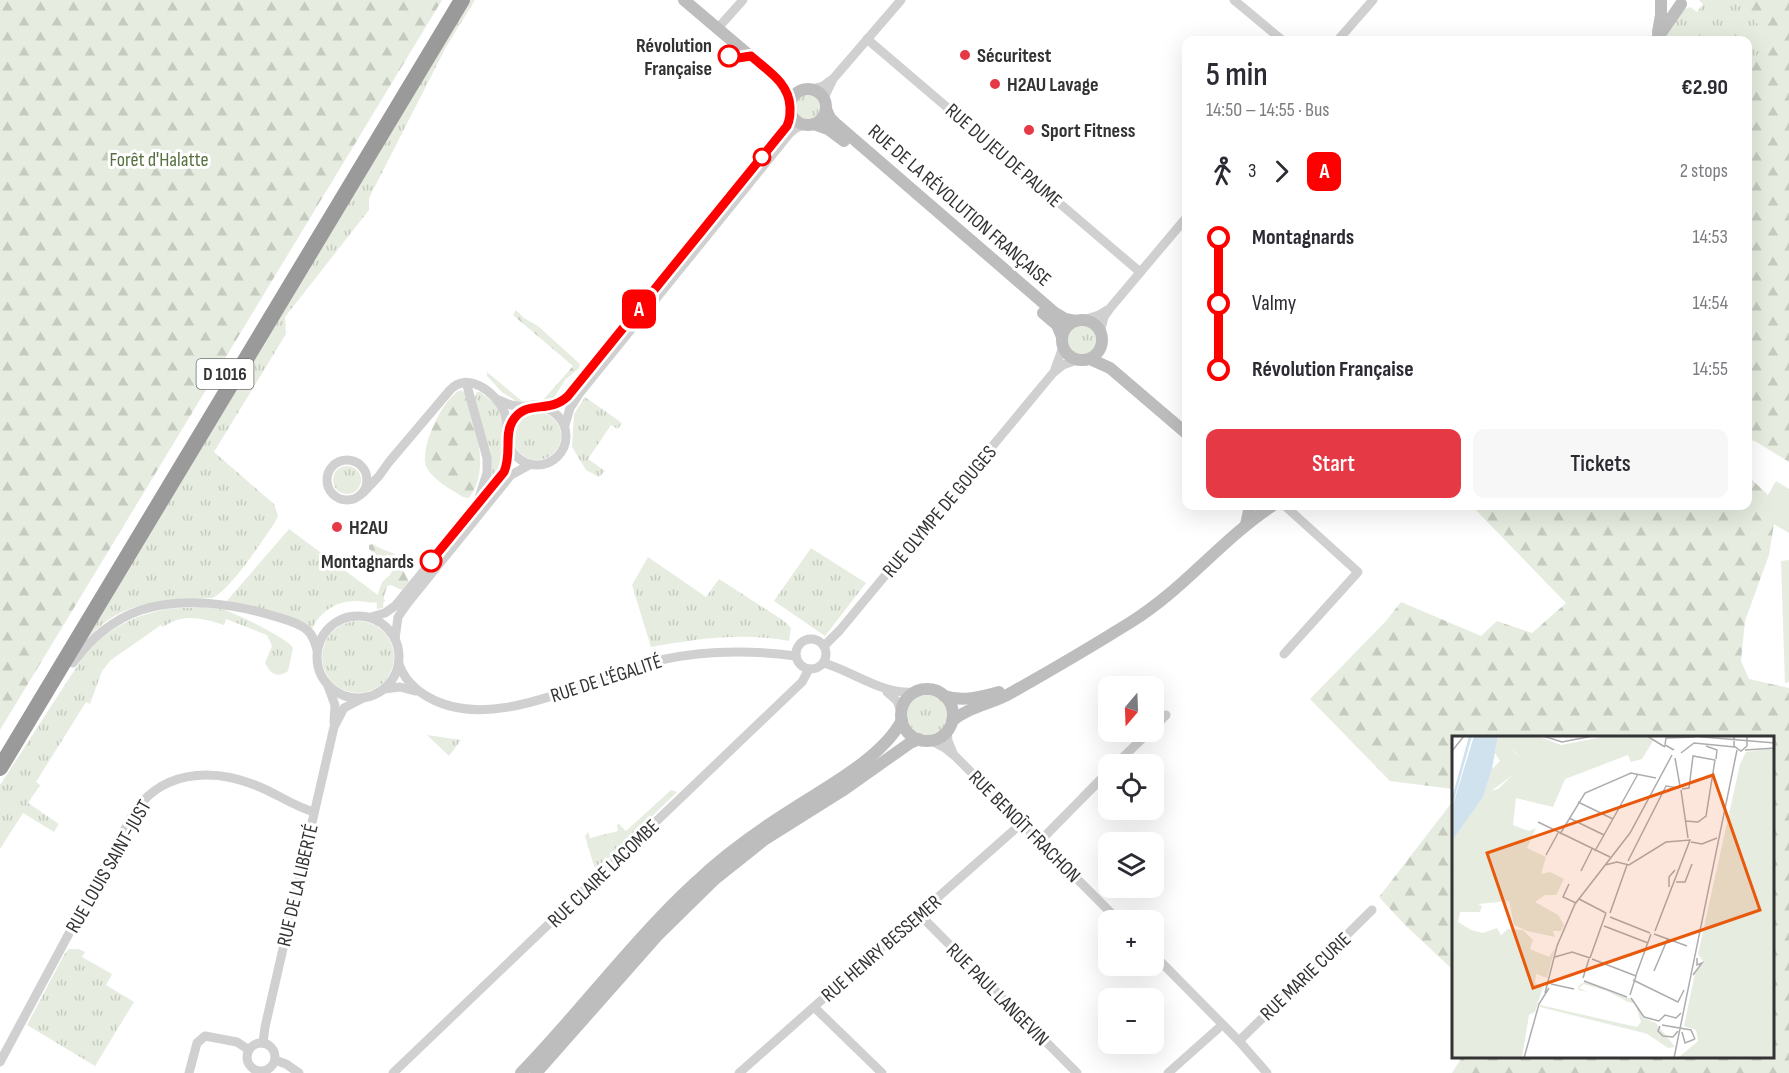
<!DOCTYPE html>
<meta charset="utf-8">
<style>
body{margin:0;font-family:"Sofia Sans Condensed",sans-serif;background:#f7f7f7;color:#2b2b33;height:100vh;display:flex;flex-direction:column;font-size:22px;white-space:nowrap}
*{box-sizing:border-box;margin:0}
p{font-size:20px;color:#7c7c81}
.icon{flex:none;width:33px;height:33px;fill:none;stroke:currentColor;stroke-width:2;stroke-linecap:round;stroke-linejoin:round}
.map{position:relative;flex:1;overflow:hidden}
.drawer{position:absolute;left:1182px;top:36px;width:570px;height:474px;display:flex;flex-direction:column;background:#fff;border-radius:12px;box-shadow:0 6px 24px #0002}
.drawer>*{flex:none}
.badge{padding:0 12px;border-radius:9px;font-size:21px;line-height:39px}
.needle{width:39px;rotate:199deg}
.controls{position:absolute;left:1098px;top:676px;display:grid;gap:12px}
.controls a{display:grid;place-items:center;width:66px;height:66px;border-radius:12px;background:#fff;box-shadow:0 6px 24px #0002;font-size:30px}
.map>.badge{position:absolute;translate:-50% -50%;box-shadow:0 0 0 3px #fff}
.legs{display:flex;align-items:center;gap:9px;height:66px;padding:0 24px;font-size:20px}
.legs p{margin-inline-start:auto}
.summary{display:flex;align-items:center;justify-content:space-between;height:102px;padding:0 24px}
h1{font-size:33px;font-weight:600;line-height:45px}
.action{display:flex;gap:12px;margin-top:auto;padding:12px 24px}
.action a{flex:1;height:69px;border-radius:12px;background:#e63946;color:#fff;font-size:24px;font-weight:600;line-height:69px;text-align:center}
.action a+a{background:#f7f7f7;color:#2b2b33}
ul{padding:0 24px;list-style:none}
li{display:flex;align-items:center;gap:21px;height:66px;font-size:22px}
li i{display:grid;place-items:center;width:9px;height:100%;margin:0 8px;background:currentColor}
li i::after{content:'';width:15px;height:15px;margin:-8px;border:4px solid;border-radius:50%;background:#fff}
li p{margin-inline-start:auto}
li:first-child i{background:linear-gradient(#0000 50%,currentColor 0)}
li:last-child i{background:linear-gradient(currentColor 50%,#0000 0)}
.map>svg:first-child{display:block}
.grass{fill:url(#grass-tufts)}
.forest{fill:url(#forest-firs)}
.garden{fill:#e6ecdf}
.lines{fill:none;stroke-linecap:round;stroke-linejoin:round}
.street{stroke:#d0d0d0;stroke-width:9}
.secondary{stroke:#bdbdbd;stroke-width:12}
.highway{stroke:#9a9a9a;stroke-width:16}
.line-1-casing{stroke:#fff;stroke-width:14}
.line-1{stroke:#fe0000;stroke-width:9}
.poi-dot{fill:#e63946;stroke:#fff;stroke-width:2}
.stop-1-dot{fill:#fff;stroke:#fe0000;stroke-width:3}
.labels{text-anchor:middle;stroke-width:6;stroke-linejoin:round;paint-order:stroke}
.shield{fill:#fff;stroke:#707070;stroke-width:1.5}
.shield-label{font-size:18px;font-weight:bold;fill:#333}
.stop-label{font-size:20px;font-weight:bold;fill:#333;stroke:#fff;text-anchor:end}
.poi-label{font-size:20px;font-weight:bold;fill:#333;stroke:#fff;text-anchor:start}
.street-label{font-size:20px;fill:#333;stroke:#fff}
.park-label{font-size:20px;fill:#56703f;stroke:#fff}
.inset-road{fill:none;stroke:#adadad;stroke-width:1.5}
.view{fill:#e8590c;fill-opacity:0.15;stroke:#e8590c;stroke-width:3}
.inset-edge{fill:none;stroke:#333;stroke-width:3}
</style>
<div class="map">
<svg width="1789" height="1073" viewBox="0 0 1789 1073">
<defs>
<pattern id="grass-tufts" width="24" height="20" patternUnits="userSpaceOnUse" patternTransform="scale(1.5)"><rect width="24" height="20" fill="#e6ecdf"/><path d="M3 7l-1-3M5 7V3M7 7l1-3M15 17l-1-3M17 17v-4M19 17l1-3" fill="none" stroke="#c6cbc0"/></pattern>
<pattern id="forest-firs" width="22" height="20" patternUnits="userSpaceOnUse" patternTransform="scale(1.5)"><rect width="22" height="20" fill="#e6ecdf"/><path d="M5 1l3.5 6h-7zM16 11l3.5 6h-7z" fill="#c6cbc0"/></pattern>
</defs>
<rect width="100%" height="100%" fill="#fff"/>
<g class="grass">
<path d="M468,0h7l-29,47 -77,151v12l-84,107 1,17 -72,118 60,52 4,12 -4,8c-12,17 -44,67 -62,74 -38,2 -78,1 -109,26 -10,8 -18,18 -27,27z"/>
<polygon points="1699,0 1734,0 1769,34 1748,73 1748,40 1660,40 1683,10 1690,7 1697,12 1703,4"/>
<circle cx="808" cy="107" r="12"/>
<circle cx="1082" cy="340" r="14"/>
<polygon points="477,392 480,392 499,407 504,425 503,438 505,459 486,491 489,479 475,397"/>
<polygon points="585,397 622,423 618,429 611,425 588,459 605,471 599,477 586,470 572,447 574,414"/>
<circle cx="537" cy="436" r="24"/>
<circle cx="347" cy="480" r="14"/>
<path d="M289,529l97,72c-9,3 -19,1 -28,0 -20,-1 -38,10 -46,28l-41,-18 -45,-9z"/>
<polygon points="811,548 866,583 825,636 774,601"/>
<path d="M648,557l58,40 13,-18 65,42 7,7 -2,13c-46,-9 -92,-2 -138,6l-19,-62z"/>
<path d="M167,609c18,-1 39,-3 57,1 12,3 65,29 69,38l-5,23c-11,8 -18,2 -23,-8l7,-17 -5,-11 -41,-16 -2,6c-23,-7 -40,-12 -61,2l-2,-2 -50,35 -9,11 -12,33 -4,-2 -50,80 4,3 -12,18 31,21 -5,8 -31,-19 -23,36v-64l83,-128c23,-28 49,-41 84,-48z"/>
<circle cx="358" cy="657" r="36"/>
<circle cx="927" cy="715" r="20"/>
<polygon points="427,735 461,740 449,756"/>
<polygon points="671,790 677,792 598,869 594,866 585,836 588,832 590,838 618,831 617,825 619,824 626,831"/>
<polygon points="69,949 79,949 85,952 82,957 112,974 106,985 134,1002 95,1066 27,1025 64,955"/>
</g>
<g class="forest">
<polygon points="0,0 442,0 0,730"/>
<polygon points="1734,0 1789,0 1789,462 1755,441 1748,440 1748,73 1768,34"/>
<polygon points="516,310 524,318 538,326 580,364 579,368 565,380 553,399 548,402 519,403 502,392 487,376 487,372 522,401 543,400 573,366 513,315"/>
<path d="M461,390l4,3c9,32 27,75 4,105l-6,-1c-11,-7 -29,-16 -36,-29 -9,-18 16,-71 34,-78z"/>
<polygon points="1748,476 1768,495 1757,514 1774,524 1769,555 1745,621 1741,661 1749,679 1789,688 1789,1073 1452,1073 1462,1057 1772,1056 1772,737 1453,737 1453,789 1390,781 1310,699 1386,621 1401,602 1481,636 1497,621 1532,633 1566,603 1472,506 1748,506"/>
<path d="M373,544c12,9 36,9 31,28l5,10 -7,8 -11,-5 -4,1 -3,10 -1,12 -6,1c-1,-7 1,-19 5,-26 3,-5 8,-6 10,-12l-3,-5 -20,-17v-4z"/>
<polygon points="1453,801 1453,970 1404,924 1379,897"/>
</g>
<g class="garden">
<polygon points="1776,481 1789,489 1789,533 1757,514"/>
<polygon points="1789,560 1789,682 1785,683 1781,561"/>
</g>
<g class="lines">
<g class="street">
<polyline points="1234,0 1282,40"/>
<polyline points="718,28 743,0"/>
<polyline points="867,39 1140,272"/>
<polyline points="1338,40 1373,0"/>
<polyline points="812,89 823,86 831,80"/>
<polyline points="824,98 833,79 901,0"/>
<polyline points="1083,320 1099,315 1107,310"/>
<polyline points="1100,333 1104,317 1111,307 1186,218"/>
<polyline points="1055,369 1063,347"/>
<polyline points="466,382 487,458 487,473 478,501"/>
<polyline points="496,399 511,405 529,408"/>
<circle cx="537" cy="436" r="29"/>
<polyline points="545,408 562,401 571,391 785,128 791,113"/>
<polyline points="565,425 570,408 579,394 790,133 796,128 804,125"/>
<circle cx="347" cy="480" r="20"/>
<path d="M363,493l16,-17 10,-14 61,-72c18,-19 45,2 54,21 3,8 3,16 4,24"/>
<circle cx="358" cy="657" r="41"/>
<polyline points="371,617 385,613 395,606 497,481 507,463 509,444"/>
<polyline points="395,639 398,617 407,604 511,475 531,464"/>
<circle cx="811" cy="654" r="15"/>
<polyline points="824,646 840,630 1053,373 1063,365 1077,360"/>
<polyline points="1284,654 1358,572 1285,506"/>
<path d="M73,663c17,-24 39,-43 68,-53 42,-14 94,-6 136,7 10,3 22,6 30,13 6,5 8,12 10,20"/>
<path d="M824,663c30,9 59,32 90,29"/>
<path d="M399,664c5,15 15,25 29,33 68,39 164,-23 232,-37 45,-10 91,-10 136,-4"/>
<polyline points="328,686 335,705 334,722"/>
<polyline points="384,689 400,687 415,691"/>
<polyline points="887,692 897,701 901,711"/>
<polyline points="1154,727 1166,715"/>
<polyline points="947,730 948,741 953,753"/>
<polyline points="930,740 945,748 956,757 1119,921"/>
<polyline points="1115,765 1149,732"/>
<polyline points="1040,841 1108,772"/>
<polyline points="919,914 1077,1073"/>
<polyline points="1154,955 1239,1041 1267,1073"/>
<polyline points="814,1007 882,1073"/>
<polyline points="1239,1041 1372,910"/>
<circle cx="261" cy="1057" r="14"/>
<polyline points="263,1043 265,1027 334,727 344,708 365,697"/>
<polyline points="275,1060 286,1064 299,1073"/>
<path d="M0,1062l132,-246c27,-45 78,-49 123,-31 21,8 38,21 59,27"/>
<polyline points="189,1073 197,1043 205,1036 237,1042 249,1050"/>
<polyline points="393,1073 802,682 809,669"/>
<polyline points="739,1073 1022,823"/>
<polyline points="1168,1073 1222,1025"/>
</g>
<g class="secondary">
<polyline points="684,0 776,78 786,90 790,102"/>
<polyline points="1658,32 1661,15 1661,0"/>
<polyline points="1656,40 1681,4"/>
<circle cx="808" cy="107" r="18"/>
<polyline points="826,109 830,118 835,123 1055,313 1065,319 1076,321"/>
<polyline points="814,124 828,129 844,141"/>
<polyline points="1043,313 1057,325 1062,337"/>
<circle cx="1082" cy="340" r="20"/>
<polyline points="1090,359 1110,368 1186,433"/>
<polyline points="1246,525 1250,506"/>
<circle cx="927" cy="715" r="26"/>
<path d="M944,696c18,6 38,1 55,-4"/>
<path d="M952,721c16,-14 39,-17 57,-27 41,-23 82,-47 122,-72 52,-32 90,-82 141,-116"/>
<path d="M521,1073c60,-62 111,-132 175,-191 29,-28 63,-52 98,-74 34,-22 89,-51 108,-88"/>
<polyline points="536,1073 657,936 715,879 764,840 842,791 910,743 919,739"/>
</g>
<polyline class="highway" points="0,768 462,0"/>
</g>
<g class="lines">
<defs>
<path id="line-1" d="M431,561l73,-89c8,-18 0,-36 8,-50 13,-24 37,-7 56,-26l219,-270c3,-7 3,-11 3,-19 -1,-24 -22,-36 -39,-51l-13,2 -9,-2"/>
</defs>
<use href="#line-1" class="line-1-casing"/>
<use href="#line-1" class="line-1"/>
</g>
<g class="poi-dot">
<circle cx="965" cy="55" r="6"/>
<circle cx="995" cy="84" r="6"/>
<circle cx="1029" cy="130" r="6"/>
<circle cx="337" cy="527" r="6"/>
</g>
<g class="stop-1-dot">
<circle cx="729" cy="56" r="10"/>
<circle cx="762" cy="157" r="8"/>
<circle cx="431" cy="561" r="10"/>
</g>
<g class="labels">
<rect class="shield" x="196.5" y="359" width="57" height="30" rx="4.5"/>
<g class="shield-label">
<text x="225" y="380">D 1016</text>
</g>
<g class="stop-label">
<text x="712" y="52">Révolution<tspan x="712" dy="23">Française</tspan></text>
<text x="414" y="568">Montagnards</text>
</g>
<g class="poi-label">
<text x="977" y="62">Sécuritest</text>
<text x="1007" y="91">H2AU Lavage</text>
<text x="1041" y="137">Sport Fitness</text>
<text x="349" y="534">H2AU</text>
</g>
<g class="street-label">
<text transform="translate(1004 155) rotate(41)" y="7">RUE DU JEU DE PAUME</text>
<text transform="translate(960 205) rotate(41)" y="7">RUE DE LA RÉVOLUTION FRANÇAISE</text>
<text transform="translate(939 511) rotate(-50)" y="7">RUE OLYMPE DE GOUGES</text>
<text transform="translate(606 678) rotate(-18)" y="7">RUE DE L'ÉGALITÉ</text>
<text transform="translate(1025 826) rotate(45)" y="7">RUE BENOÎT FRACHON</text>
<text transform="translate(108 866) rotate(-60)" y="7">RUE LOUIS SAINT-JUST</text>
<text transform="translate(603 873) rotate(-44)" y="7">RUE CLAIRE LACOMBE</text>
<text transform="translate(297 885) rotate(-77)" y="7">RUE DE LA LIBERTÉ</text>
<text transform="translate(881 948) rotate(-41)" y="7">RUE HENRY BESSEMER</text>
<text transform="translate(1305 976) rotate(-44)" y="7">RUE MARIE CURIE</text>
<text transform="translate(998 994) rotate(45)" y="7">RUE PAUL LANGEVIN</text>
</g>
<g class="park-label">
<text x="159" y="166">Forêt d'Halatte</text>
</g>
</g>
<g transform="translate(1452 736)">
<rect width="322" height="322" fill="#fff"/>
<path d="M46,0h9l7,16 9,7 -3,3 -10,-6 7,16 -34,25 9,-28 8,-8 -5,-8zM133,246l49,18 9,18 13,5 19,24 -7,1 -31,-21 4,-5 -6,-19 -7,-1 -1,7 1,-7 -21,-11 -23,-7 -5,4 8,4 -8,-2 -1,-3 3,-3z" fill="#e6ecdf"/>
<path d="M55,0h31l23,9 46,-9h38l8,5 -11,18 -11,3 -3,-7 -63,24 -12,28 -37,-9 -3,27 16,6 7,-3 -9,20 19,9 -5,17 9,-2 14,7 -8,16h-11l-10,7 23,13 6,10 -3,6h-8l2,6 -28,-6 -13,-6 -5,-24 -31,3 4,2 -2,6h-20l-2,10 13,8 12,3 14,-5 4,7 7,-6 15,1 10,10 -3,9 19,8 6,-9 -8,30 -11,-4 -1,9 8,4 -8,25 -6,3 -7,43h-70v-217l34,-49 12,-3 18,-17 -11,-9 5,-7 13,4 -14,-14zM322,12v310h-96l20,-17 -2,-11 -12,-4 11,-53 8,-12 -5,-7 42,-190 6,-12zM88,269l97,22 15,8 -112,-28z" fill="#e6ecdf"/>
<path d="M17,0h3l-20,71v-9zM22,0h24l-6,33 -9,28 -31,44v-33z" fill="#cfe2ee"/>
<path class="inset-road" d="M91,0l19,6 31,-6M195,0l18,11M239,0l84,7M282,0v10l7,5 6,-5v-10M254,10l11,4 -1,9M222,14l-9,-5 1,-7 29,-1M293,14l30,-2M0,15l12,-15M229,17l13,-10 41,4M223,22l5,28M230,53l7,-1 4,-32 22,4 -9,56 -8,6 -13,-1M229,54l7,48M126,66l35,17M117,82l35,17M86,86l72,35M108,98l25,-41 46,-20 25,5M239,106l11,2 15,-6M143,115l43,-77M94,119l12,-22M176,125l38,-75 13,2M153,129l12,-3 12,3 37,-23 24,-2 -35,91M129,135l11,-22M224,146h9l7,-18M117,148l-6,13 13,6M217,151v-10l6,-7M127,163l27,14M158,177l17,-48M158,181l40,16M152,190l44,17M202,198l33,12M103,221l17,-5 18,6M138,222l16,-45M140,223l44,17 -6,19M202,235l14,-33M184,239l15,-41M241,239l9,-12 -5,2v-7M131,242l6,-19M181,244l45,22 6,-12M132,245l43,16M99,248l23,5M93,257l12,-47 18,-42 55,-71 42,-78M179,262l13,19 15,4M207,285l6,-6 11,3 5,-5M210,289l29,5 4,9M208,290l-2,5 5,5 10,1 5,-6M230,296l3,11 10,-4M72,322l15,-54 10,-16M222,322l63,-308"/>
<path class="view" d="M261,39l47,135 -227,78 -46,-135z"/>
<rect width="322" height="322" class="inset-edge"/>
</g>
</svg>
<div class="controls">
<a><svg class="needle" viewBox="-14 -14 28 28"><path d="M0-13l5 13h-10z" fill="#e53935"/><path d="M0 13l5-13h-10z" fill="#7c7c81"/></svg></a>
<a><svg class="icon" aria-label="locate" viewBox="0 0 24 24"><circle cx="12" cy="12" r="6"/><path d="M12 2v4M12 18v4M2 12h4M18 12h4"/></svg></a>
<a><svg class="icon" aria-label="layers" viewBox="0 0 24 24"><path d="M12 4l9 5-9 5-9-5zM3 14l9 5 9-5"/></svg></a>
<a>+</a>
<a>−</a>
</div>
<b class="badge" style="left:639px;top:309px;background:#fe0000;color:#fff">A</b>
<section class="drawer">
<div class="summary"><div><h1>5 min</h1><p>14:50 – 14:55 · Bus</p></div><b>€2.90</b></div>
<div class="legs"><svg class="icon" aria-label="walk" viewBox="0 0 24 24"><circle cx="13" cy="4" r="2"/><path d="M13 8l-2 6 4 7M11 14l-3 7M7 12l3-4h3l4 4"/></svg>3<svg class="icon" aria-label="forward" viewBox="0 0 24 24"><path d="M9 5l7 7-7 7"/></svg><b class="badge" style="background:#fe0000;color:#fff">A</b><p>2 stops</p></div>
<ul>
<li><i style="color:#fe0000"></i><b>Montagnards</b><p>14:53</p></li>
<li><i style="color:#fe0000"></i><span>Valmy</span><p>14:54</p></li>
<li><i style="color:#fe0000"></i><b>Révolution Française</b><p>14:55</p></li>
</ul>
<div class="action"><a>Start</a><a>Tickets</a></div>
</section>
</div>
